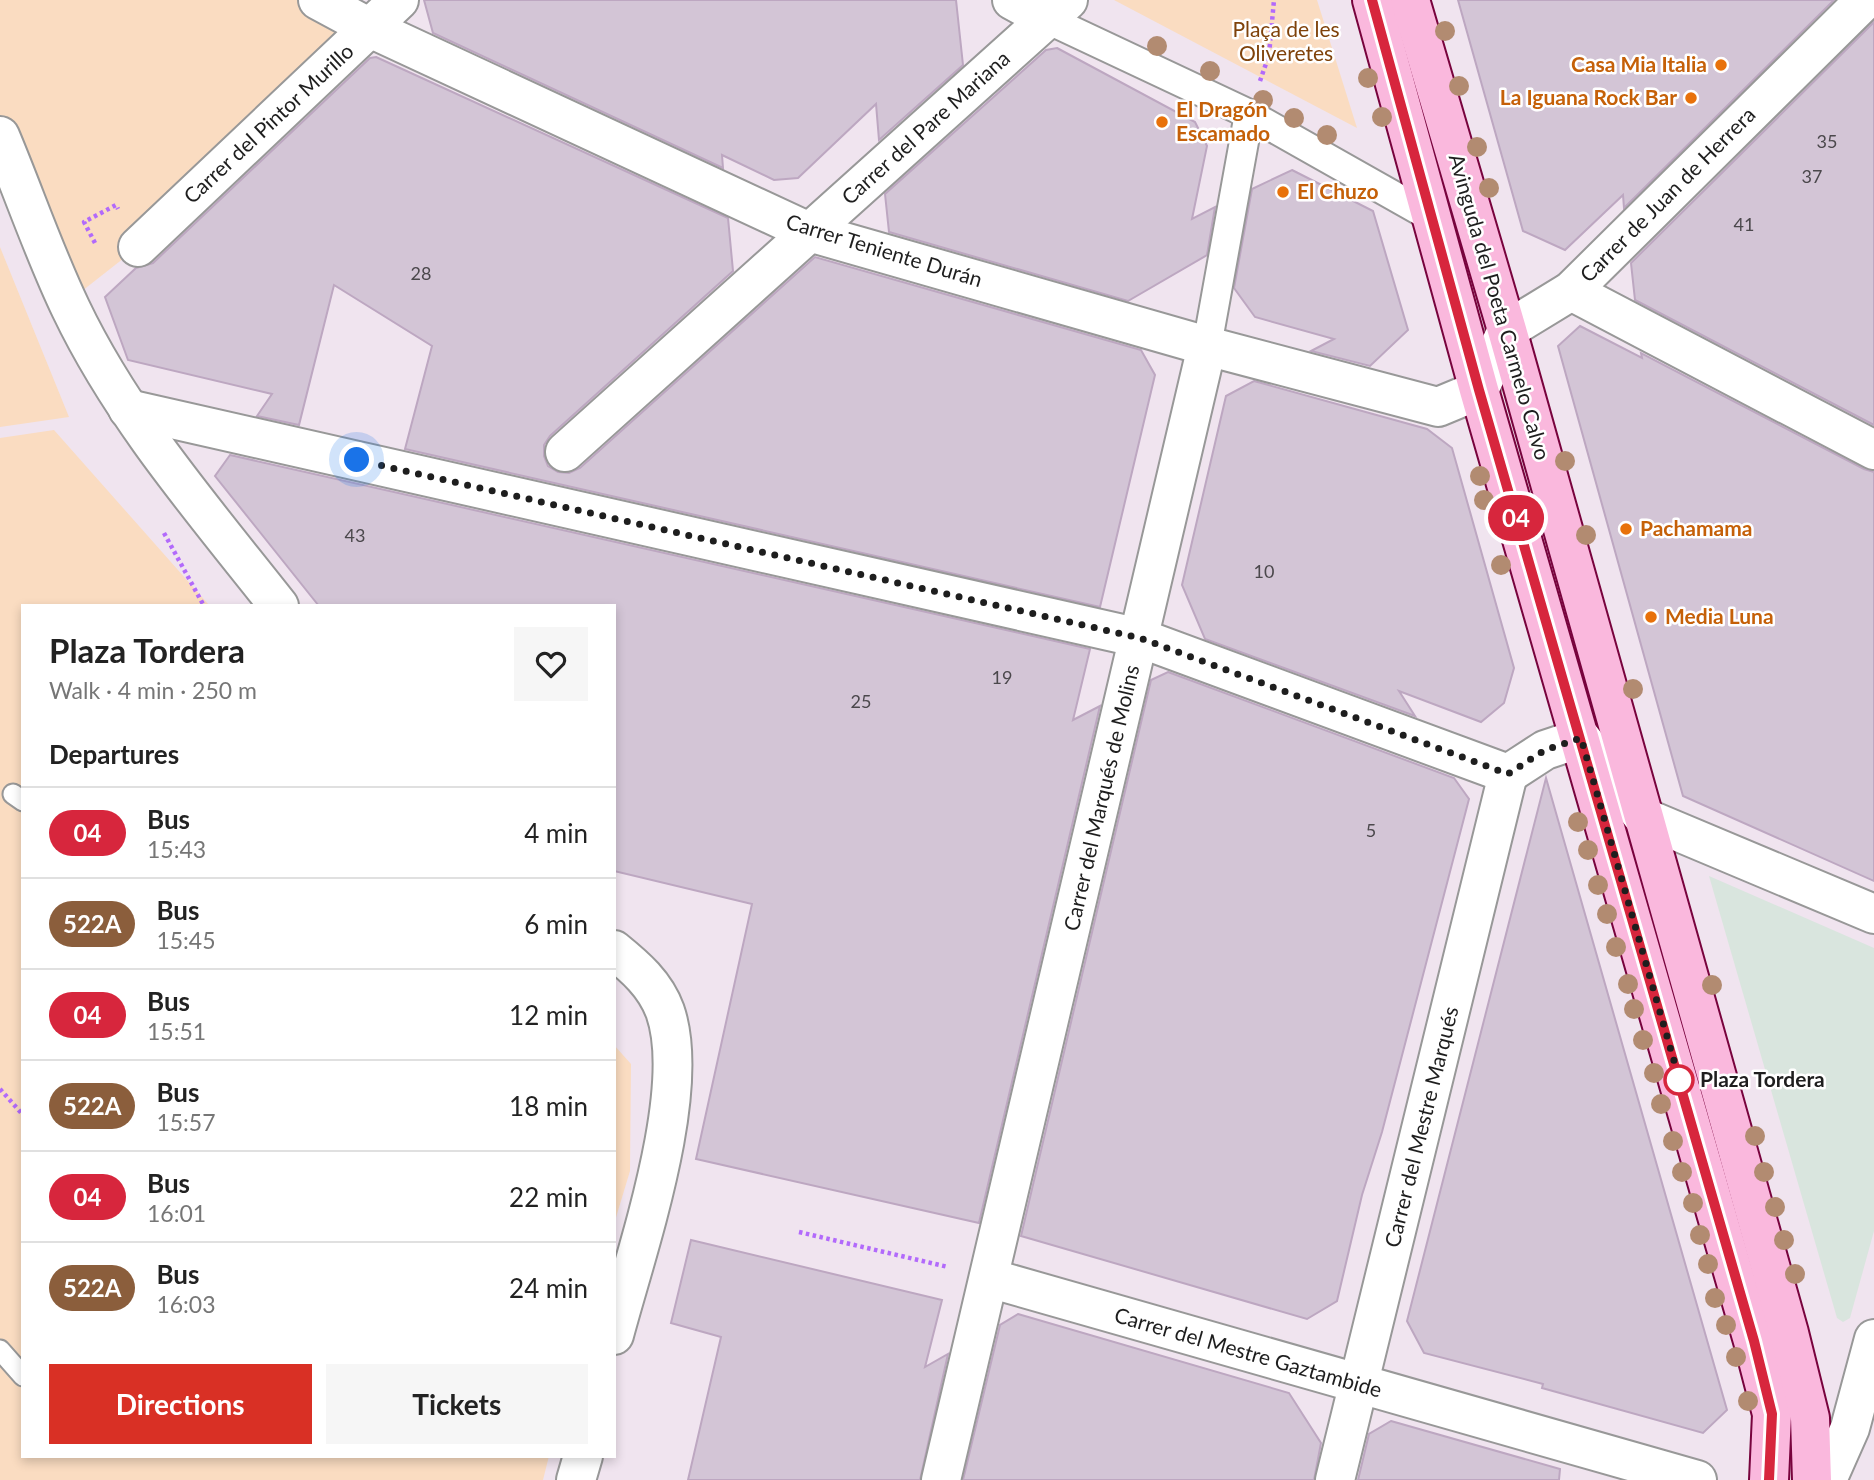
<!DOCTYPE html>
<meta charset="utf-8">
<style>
body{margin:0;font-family:Lato,sans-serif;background:#f6f6f6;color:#222;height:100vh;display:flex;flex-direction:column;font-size:26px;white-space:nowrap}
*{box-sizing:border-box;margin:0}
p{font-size:23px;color:#767676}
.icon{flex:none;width:38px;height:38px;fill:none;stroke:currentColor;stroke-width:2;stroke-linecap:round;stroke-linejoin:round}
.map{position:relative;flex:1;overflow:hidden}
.drawer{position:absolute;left:21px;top:604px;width:595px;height:854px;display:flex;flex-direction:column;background:#fff;border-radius:0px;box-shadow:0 4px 10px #0003}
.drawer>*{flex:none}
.badge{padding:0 14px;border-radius:23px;font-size:24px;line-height:46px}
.you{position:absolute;width:35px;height:35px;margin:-18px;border:5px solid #fff;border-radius:50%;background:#1a73e8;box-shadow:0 0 0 10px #1a73e833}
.map>.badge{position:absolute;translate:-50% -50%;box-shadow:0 0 0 4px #fff}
h2{padding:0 28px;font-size:26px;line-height:63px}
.round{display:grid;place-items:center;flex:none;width:74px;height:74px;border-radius:0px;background:#f6f6f6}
.headline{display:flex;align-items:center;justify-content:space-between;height:119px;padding:0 28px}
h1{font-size:33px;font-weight:700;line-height:52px}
.button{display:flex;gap:14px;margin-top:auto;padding:14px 28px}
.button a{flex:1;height:80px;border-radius:0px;background:#d93025;color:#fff;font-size:28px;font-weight:700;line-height:80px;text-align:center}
.button a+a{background:#f6f6f6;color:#222}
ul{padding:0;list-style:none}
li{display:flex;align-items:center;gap:21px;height:91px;padding:0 28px;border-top:2px solid #e0e0e0}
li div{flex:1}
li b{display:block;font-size:26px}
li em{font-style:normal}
li .badge{min-width:77px;font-weight:700;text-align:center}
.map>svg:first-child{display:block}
.park{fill:#fadcc1}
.plaza{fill:#d9e5de}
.building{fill:#d3c5d6;stroke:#bda7c1;stroke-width:2}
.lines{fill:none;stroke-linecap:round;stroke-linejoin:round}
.service-casing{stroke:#989898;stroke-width:23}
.pedestrian-casing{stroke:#989898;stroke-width:32}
.minor-casing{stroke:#989898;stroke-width:42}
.secondary-casing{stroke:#78033d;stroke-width:42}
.path{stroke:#b26afb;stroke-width:4.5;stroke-dasharray:3.5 3.5;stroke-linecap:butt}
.service{stroke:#fff;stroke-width:19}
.pedestrian{stroke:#fff;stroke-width:28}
.minor{stroke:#fff;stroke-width:38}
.secondary{stroke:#fab8dd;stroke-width:38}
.tree{fill:#b28b71}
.line-casing{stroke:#fff;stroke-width:16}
.line{stroke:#d7263d;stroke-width:10}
.walk{stroke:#1e1e1e;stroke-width:7;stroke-dasharray:0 12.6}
.food-dot{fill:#e8710a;stroke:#fff;stroke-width:2.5}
.stop-dot{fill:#fff;stroke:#d7263d;stroke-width:3.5}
.labels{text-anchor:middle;stroke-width:5;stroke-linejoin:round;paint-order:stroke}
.number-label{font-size:18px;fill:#4b484c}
.park-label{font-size:21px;fill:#7f420a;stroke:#fff}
.food-label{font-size:21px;font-weight:bold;fill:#c56008;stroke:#fff;text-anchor:start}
.street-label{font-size:21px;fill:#1e1e1e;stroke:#fff}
.stop-label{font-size:21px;font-weight:bold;fill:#1e1e1e;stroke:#fff;text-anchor:start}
</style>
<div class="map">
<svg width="1874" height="1480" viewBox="0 0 1874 1480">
<rect width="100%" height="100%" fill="#f0e4ef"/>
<g class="park">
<polygon points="0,0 318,0 370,28 138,247 68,302 0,136"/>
<polygon points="1114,0 1317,0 1357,128"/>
<polygon points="0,247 69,417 0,427"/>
<polygon points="54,430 209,605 23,606 23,1456 549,1456 543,1480 0,1480 0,438"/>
<polygon points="614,1045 631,1064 630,1171 614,1224"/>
</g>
<polygon class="plaza" points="1709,876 1874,948 1874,1231 1850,1318 1843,1322 1837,1318"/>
<g class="building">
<polygon points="424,0 956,0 963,65 879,140 876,104 798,178 774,180 722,155 723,168 433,33"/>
<polygon points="1458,0 1834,0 1624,208 1623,195 1565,250 1523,231"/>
<polygon points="1874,22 1874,425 1635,300 1631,263"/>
<polygon points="1057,48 1195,122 1207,146 1192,219 1215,207 1207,255 1128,301 889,232 885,194 1046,50"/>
<polygon points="376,57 728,218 733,271 550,436 544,445 544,456 548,466 558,472 569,473 580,468 815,257 1141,350 1155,375 1100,607 405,449 432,346 334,285 299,425 257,416 272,394 128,360 105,297 136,268 153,263 370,58"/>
<polygon points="1292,170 1373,211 1408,330 1370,366 1311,351 1334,339 1255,317 1234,288 1252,189"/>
<polygon points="1580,326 1642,358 1641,353 1864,469 1874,472 1874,881 1683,796 1558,346"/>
<polygon points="1254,381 1427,429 1452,448 1514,668 1504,703 1481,722 1399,691 1415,716 1205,639 1182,585 1226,396"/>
<polygon points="230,455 1090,649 1073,720 1100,706 979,1223 696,1159 752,904 614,871 614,606 319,606 215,476"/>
<polygon points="1168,672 1454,778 1469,799 1382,1132 1362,1195 1337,1301 1307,1319 1021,1236 1151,680"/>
<polygon points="1546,778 1727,1410 1703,1433 1542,1388 1543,1384 1424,1353 1407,1321"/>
<polygon points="691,1240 942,1300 925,1367 948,1354 920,1480 688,1480 721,1337 671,1323"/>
<polygon points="1018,1314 1289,1393 1321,1443 1314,1480 963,1480 1000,1325"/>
<polygon points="1391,1421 1560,1469 1559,1480 1358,1480 1369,1434"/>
</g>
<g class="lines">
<defs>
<g id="service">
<polyline points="13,794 23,801"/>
<polyline points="0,1350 23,1376"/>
</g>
<g id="pedestrian">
<polyline points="1047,19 1249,114 1433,218"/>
<polyline points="1207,346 1249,114"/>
</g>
<g id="minor">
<polyline points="318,0 370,28 809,232 1207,346 1438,407 1479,390 1507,330 1571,291 1865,0"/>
<polyline points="1012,0 1047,19"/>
<path d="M0,136c24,57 44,117 71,173 52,109 134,203 208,297"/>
<polyline points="138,247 399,0"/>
<polyline points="1571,291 1874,450"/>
<polyline points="128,409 1140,638 1508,774"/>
<polyline points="565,452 1068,0"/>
<polyline points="1508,774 1545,750 1581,738 1643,817 1874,914"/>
<path d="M614,950c21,17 41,34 51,61 28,80 -29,241 -51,324"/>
<polyline points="989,1278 1697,1480"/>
<polyline points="576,1480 583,1456"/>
<polyline points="941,1480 1207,346"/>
<polyline points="1335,1480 1508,774"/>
<polyline points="1827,1480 1850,1428 1874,1339"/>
</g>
<g id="secondary">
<polyline points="1372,0 1479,390 1753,1341 1772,1414 1769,1480"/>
<polyline points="1410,0 1507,330 1789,1333 1810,1418 1812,1480"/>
</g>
</defs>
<use href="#service" class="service-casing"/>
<use href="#pedestrian" class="pedestrian-casing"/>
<use href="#minor" class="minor-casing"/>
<use href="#secondary" class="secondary-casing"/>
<g class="path">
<polyline points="1260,81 1269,55 1274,0"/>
<polyline points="95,243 84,222 116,205 118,209"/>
<polyline points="164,533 204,606"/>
<polyline points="0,1089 23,1115"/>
<polyline points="799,1232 948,1267"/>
</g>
<use href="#service" class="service"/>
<use href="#pedestrian" class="pedestrian"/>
<use href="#minor" class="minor"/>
<use href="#secondary" class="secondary"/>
</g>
<g class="tree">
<circle cx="1445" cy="31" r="10"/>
<circle cx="1157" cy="46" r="10"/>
<circle cx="1210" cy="71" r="10"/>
<circle cx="1368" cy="78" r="10"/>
<circle cx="1459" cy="86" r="10"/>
<circle cx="1263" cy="100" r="10"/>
<circle cx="1382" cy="117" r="10"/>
<circle cx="1294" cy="118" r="10"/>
<circle cx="1327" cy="135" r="10"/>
<circle cx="1477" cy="147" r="10"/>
<circle cx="1489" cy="188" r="10"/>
<circle cx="1565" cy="461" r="10"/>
<circle cx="1480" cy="476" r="10"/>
<circle cx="1484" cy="500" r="10"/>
<circle cx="1586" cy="535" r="10"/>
<circle cx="1501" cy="565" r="10"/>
<circle cx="1633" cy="689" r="10"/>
<circle cx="1578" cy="822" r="10"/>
<circle cx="1588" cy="850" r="10"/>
<circle cx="1598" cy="885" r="10"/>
<circle cx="1607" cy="914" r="10"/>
<circle cx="1616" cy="947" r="10"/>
<circle cx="1628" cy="984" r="10"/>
<circle cx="1712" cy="985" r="10"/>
<circle cx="1634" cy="1009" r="10"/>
<circle cx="1643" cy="1040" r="10"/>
<circle cx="1654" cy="1073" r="10"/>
<circle cx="1661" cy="1104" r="10"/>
<circle cx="1755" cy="1136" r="10"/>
<circle cx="1673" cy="1141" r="10"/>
<circle cx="1682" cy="1172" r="10"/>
<circle cx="1764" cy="1172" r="10"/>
<circle cx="1693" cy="1203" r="10"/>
<circle cx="1775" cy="1207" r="10"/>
<circle cx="1700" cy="1235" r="10"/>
<circle cx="1784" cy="1240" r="10"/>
<circle cx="1708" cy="1264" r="10"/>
<circle cx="1795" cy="1274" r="10"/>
<circle cx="1715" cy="1298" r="10"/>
<circle cx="1726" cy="1325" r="10"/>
<circle cx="1736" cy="1357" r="10"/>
<circle cx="1748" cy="1401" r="10"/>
</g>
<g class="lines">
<defs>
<polyline id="line" points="1372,0 1479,390 1754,1341 1772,1414 1769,1480"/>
</defs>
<use href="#line" class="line-casing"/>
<use href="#line" class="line"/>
<polyline class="walk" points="357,460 1140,638 1508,774 1545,750 1581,738 1681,1085 1679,1080"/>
</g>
<g class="food-dot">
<circle cx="1721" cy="65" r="7"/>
<circle cx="1691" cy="98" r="7"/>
<circle cx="1162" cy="122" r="7"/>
<circle cx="1283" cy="192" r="7"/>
<circle cx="1626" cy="529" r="7"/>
<circle cx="1651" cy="617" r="7"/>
</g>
<circle class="stop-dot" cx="1679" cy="1080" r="14"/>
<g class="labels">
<g class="number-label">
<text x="1827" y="148">35</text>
<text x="1812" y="183">37</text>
<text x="1744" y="231">41</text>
<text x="421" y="280">28</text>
<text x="355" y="542">43</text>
<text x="1264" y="578">10</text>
<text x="1002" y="684">19</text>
<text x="861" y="708">25</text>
<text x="1371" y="837">5</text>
</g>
<g class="park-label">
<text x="1286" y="37">Plaça de les<tspan x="1286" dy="24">Oliveretes</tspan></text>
</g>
<g class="food-label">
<text x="1707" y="72" text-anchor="end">Casa Mia Italia</text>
<text x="1677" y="105" text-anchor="end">La Iguana Rock Bar</text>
<text x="1176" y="117">El Dragón<tspan x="1176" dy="24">Escamado</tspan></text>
<text x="1297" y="199">El Chuzo</text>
<text x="1640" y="536">Pachamama</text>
<text x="1665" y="624">Media Luna</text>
</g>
<g class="street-label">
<text transform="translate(269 124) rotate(-43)" y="7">Carrer del Pintor Murillo</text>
<text transform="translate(926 128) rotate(-42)" y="7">Carrer del Pare Mariana</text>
<text transform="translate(1668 195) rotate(-45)" y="7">Carrer de Juan de Herrera</text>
<text transform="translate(884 251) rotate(17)" y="7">Carrer Teniente Durán</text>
<text transform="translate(1499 307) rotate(74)" y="7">Avinguda del Poeta Carmelo Calvo</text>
<text transform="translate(1102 798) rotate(-77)" y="7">Carrer del Marqués de Molins</text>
<text transform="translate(1422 1127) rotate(-76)" y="7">Carrer del Mestre Marqués</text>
<text transform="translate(1248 1353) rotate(16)" y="7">Carrer del Mestre Gaztambide</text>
</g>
<g class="stop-label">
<text x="1700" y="1087">Plaza Tordera</text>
</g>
</g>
</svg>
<div class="you" style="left:357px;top:460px"></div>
<b class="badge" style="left:1516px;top:518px;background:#d7263d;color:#fff">04</b>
<section class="drawer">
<div class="headline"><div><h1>Plaza Tordera</h1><p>Walk · 4 min · 250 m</p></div><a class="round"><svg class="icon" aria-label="heart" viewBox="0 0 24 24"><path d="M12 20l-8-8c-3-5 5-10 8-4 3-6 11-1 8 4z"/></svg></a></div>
<h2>Departures</h2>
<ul>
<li><span class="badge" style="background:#d7263d;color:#fff">04</span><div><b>Bus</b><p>15:43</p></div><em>4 min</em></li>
<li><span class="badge" style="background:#8b5e3c;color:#fff">522A</span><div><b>Bus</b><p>15:45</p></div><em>6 min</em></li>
<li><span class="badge" style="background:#d7263d;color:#fff">04</span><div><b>Bus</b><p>15:51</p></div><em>12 min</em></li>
<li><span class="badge" style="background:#8b5e3c;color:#fff">522A</span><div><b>Bus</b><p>15:57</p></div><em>18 min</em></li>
<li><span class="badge" style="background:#d7263d;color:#fff">04</span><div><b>Bus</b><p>16:01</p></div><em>22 min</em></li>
<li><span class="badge" style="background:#8b5e3c;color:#fff">522A</span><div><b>Bus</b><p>16:03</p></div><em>24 min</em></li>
</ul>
<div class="button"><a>Directions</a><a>Tickets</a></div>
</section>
</div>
